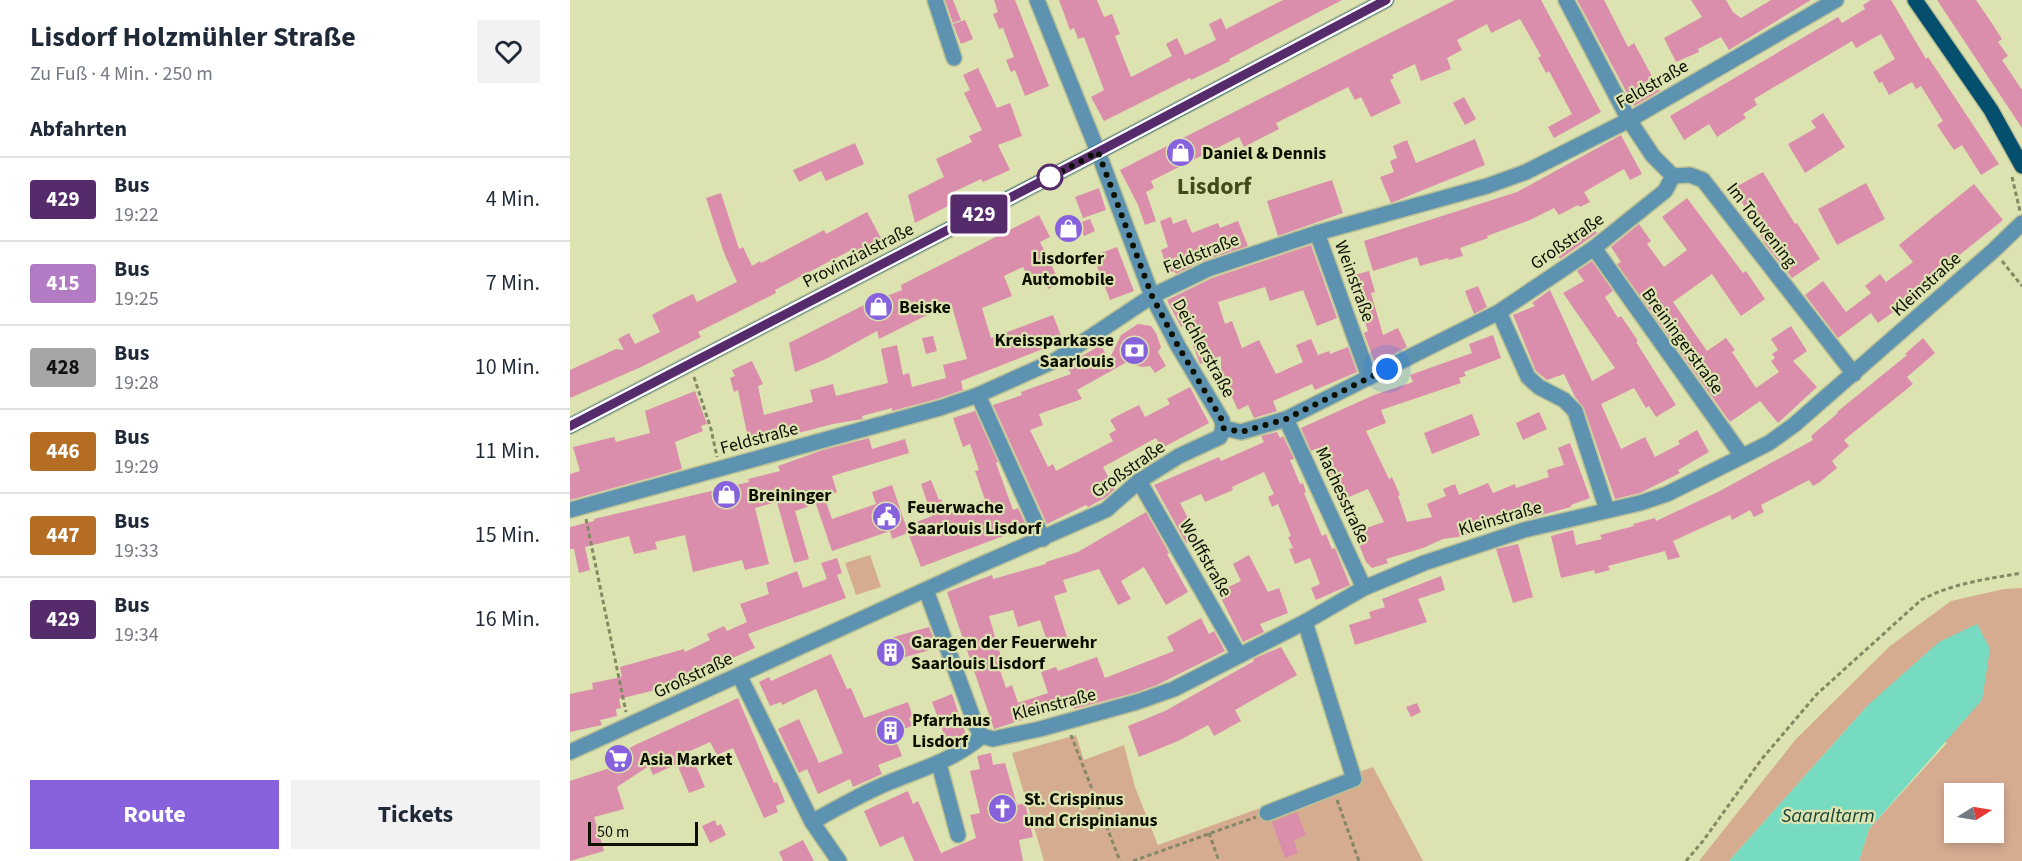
<!DOCTYPE html>
<html lang="de">
<meta charset="utf-8">
<style>
body{margin:0;font-family:"Source Sans 3",sans-serif;background:#f2f2f3;color:#1f2937;height:100vh;display:flex;flex-direction:column;font-size:22px;white-space:nowrap}
*{box-sizing:border-box;margin:0}
p{font-size:20px;color:#747a83}
.icon{flex:none;width:33px;height:33px;fill:none;stroke:currentColor;stroke-width:2;stroke-linecap:round;stroke-linejoin:round}
.map{position:relative;flex:1;overflow:hidden}
.details{display:flex;flex-direction:column;background:#fff;width:570px}
.details>*{flex:none}
.badge{padding:0 12px;border-radius:4px;font-size:21px;line-height:39px}
.needle{width:39px;rotate:79deg}
.controls{position:absolute;left:1374px;top:783px;display:grid;gap:12px}
.controls a{display:grid;place-items:center;width:60px;height:60px;border-radius:0px;background:#fff;box-shadow:0 3px 9px #0003;font-size:30px}
.scale{position:absolute;left:18px;bottom:15px;width:110px;box-sizing:border-box;padding-left:6px;border:3px solid #0d0f01;border-top:0;font-size:16px;line-height:21px;white-space:nowrap;color:#0d0f01;-webkit-text-stroke:4px #dce3b0;paint-order:stroke}
.you{position:absolute;width:30px;height:30px;margin:-15px;border:4px solid #fff;border-radius:50%;background:#1a73e8;box-shadow:0 0 0 9px #1a73e833}
.map>.badge{position:absolute;translate:-50% -50%;box-shadow:0 0 0 3px #fff}
h2{padding:0 30px;font-size:22px;line-height:54px}
.round{display:grid;place-items:center;flex:none;width:63px;height:63px;border-radius:0px;background:#f2f2f3}
.headline{display:flex;align-items:center;justify-content:space-between;height:102px;padding:0 30px}
h1{font-size:28px;font-weight:700;line-height:45px}
.primary-button{display:flex;gap:12px;margin-top:auto;padding:12px 30px}
.primary-button a{flex:1;height:69px;border-radius:0px;background:#8762dc;color:#fff;font-size:24px;font-weight:700;line-height:69px;text-align:center}
.primary-button a+a{background:#f2f2f3;color:#1f2937}
ul{padding:0;list-style:none}
li{display:flex;align-items:center;gap:18px;height:84px;padding:0 30px;border-top:2px solid #e0e1e3}
li div{flex:1}
li b{display:block;font-size:22px}
li em{font-style:normal}
li .badge{min-width:66px;font-weight:700;text-align:center}
main{display:flex;flex:1;min-height:0}
.map>svg:first-child{display:block}
.green{fill:#d6ac91;fill-rule:evenodd}
.water{fill:#77dbc1}
.building{fill:#db8dac}
.lines{fill:none;stroke-linecap:round;stroke-linejoin:round}
.minor-casing{stroke:#bbc194;stroke-width:18}
.major-casing{stroke:#bbc194;stroke-width:18}
.path{stroke:#838865;stroke-width:3;stroke-dasharray:4.5 3;stroke-linecap:butt}
.minor{stroke:#5d93b1;stroke-width:15}
.major{stroke:#054f6e;stroke-width:15}
.line-casing{stroke:#fff;stroke-width:14}
.line{stroke:#562b6c;stroke-width:9}
.walk{stroke:#0d0f01;stroke-width:6;stroke-dasharray:0 10.8}
.stop-dot{fill:#fff;stroke:#562b6c;stroke-width:3}
.labels{text-anchor:middle;stroke-width:4.5;stroke-linejoin:round;paint-order:stroke}
.street-label{font-size:18px;fill:#0d0f01;stroke:#dce3b0}
.poi-label{font-size:18px;font-weight:bold;fill:#0d0f01;stroke:#dce3b0;text-anchor:start}
.water-label{font-size:20px;font-style:italic;fill:#164338;stroke:#dce3b0}
.district-label{font-size:24px;font-weight:bold;fill:#44491b;stroke:#dce3b0}
</style>
<main>
<section class="details">
<div class="headline"><div><h1>Lisdorf Holzmühler Straße</h1><p>Zu Fuß · 4 Min. · 250 m</p></div><a class="round"><svg class="icon" aria-label="heart" viewBox="0 0 24 24"><path d="M12 20l-8-8c-3-5 5-10 8-4 3-6 11-1 8 4z"/></svg></a></div>
<h2>Abfahrten</h2>
<ul>
<li><span class="badge" style="background:#562b6c;color:#fff">429</span><div><b>Bus</b><p>19:22</p></div><em>4 Min.</em></li>
<li><span class="badge" style="background:#b37bc4;color:#fff">415</span><div><b>Bus</b><p>19:25</p></div><em>7 Min.</em></li>
<li><span class="badge" style="background:#a7a6a6;color:#111">428</span><div><b>Bus</b><p>19:28</p></div><em>10 Min.</em></li>
<li><span class="badge" style="background:#b56d23;color:#fff">446</span><div><b>Bus</b><p>19:29</p></div><em>11 Min.</em></li>
<li><span class="badge" style="background:#b56d23;color:#fff">447</span><div><b>Bus</b><p>19:33</p></div><em>15 Min.</em></li>
<li><span class="badge" style="background:#562b6c;color:#fff">429</span><div><b>Bus</b><p>19:34</p></div><em>16 Min.</em></li>
</ul>
<div class="primary-button"><a>Route</a><a>Tickets</a></div>
</section>
<div class="map">
<svg width="1452" height="861" viewBox="0 0 1452 861">
<rect width="100%" height="100%" fill="#dce3b0"/>
<g class="green">
<polygon points="300,555 311,587 286,595 275,563"/>
<path d="M1452,588v273h-163l10,-32 78,-86 -79,-38 -139,156h-30l97,-122 94,-93 61,-45 53,-12zM1384,794h40v38h-40z"/>
<polygon points="506,735 514,760 554,745 565,787 588,845 803,767 853,861 474,861 442,753"/>
</g>
<polygon class="water" points="1407,624 1420,649 1412,700 1299,829 1289,861 1159,861 1298,705 1369,642"/>
<g class="building">
<polygon points="375,0 383,0 391,20 383,23"/>
<polygon points="424,0 445,0 479,86 455,96 445,70 441,72 436,60 444,57 433,28 429,29 423,14 428,12"/>
<polygon points="489,0 527,0 534,17 542,14 550,34 545,36 561,77 602,56 596,44 607,38 615,55 646,40 639,24 651,18 656,29 713,0 772,0 659,59 660,61 621,80 620,78 534,121 521,97 534,90 514,37 508,39 504,28 500,30"/>
<polygon points="885,0 971,0 1031,112 984,138 978,127 1002,114 979,71 976,73 968,58 971,56 950,19 921,33 917,24 887,40 892,50 877,58 881,69 851,81 845,64 822,75 824,78 820,80 831,103 801,117 791,97 785,100 778,87 706,123 709,129 674,147 669,137 581,181 584,188 576,192 586,221 575,225 568,205 550,170"/>
<polygon points="1007,0 1034,0 1058,47 1064,43 1090,91 1064,106"/>
<polygon points="1121,0 1156,0 1163,12 1171,18 1201,0 1241,0 1159,50 1151,37 1128,49 1129,52 1106,62 1094,38 1132,17"/>
<polygon points="1301,0 1321,0 1356,59 1358,57 1429,164 1411,175 1392,145 1384,150 1367,125 1373,121 1351,86 1346,89 1342,82 1319,95 1312,82 1309,83 1303,72 1325,59 1311,34 1286,48 1282,41 1184,99 1187,105 1173,114 1176,118 1147,137 1139,124 1114,140 1100,116 1268,17 1272,23 1295,9 1293,5"/>
<polygon points="1367,0 1406,0 1421,22 1432,39 1428,42 1438,56 1432,60 1452,90 1452,128"/>
<polygon points="395,20 403,39 391,44 383,24"/>
<polygon points="408,68 427,108 440,103 452,136 428,145 440,170 413,182 411,179 377,195 382,204 345,223 338,195 374,177 366,159 402,142 399,136 412,130 394,93 400,90 393,75"/>
<polygon points="894,97 906,119 895,125 883,103"/>
<polygon points="1253,113 1275,147 1235,173 1218,144 1246,128 1241,121"/>
<polygon points="1051,135 1072,174 1060,180 1054,169 1014,192 1020,202 1010,207 1008,205 989,215 984,208 960,220 917,236 918,238 890,248 893,256 879,260 878,258 850,266 847,257 803,271 794,241 947,192"/>
<polygon points="905,139 915,165 821,203 810,177 824,172 820,161 827,158 823,146 837,140 846,163"/>
<polygon points="285,143 294,164 256,181 251,171 229,182 223,170"/>
<polygon points="1193,172 1225,224 1227,223 1250,259 1222,278 1195,244 1164,188"/>
<polygon points="762,180 773,213 708,236 697,201"/>
<polygon points="1296,183 1315,219 1267,245 1248,209"/>
<polygon points="1404,184 1433,220 1341,294 1344,297 1308,323 1301,313 1268,338 1235,295 1253,281 1276,312 1301,293 1295,286 1310,274 1316,282 1343,262 1329,245"/>
<polygon points="529,188 536,210 513,218 505,197"/>
<polygon points="151,193 169,249 173,247 182,266 190,261 191,263 254,230 256,234 297,212 312,240 288,252 285,248 205,290 206,293 128,332 131,337 71,367 0,398 0,370 46,349 54,350 48,339 59,333 65,344 90,332 82,315 100,305 123,294 127,302 167,282 154,253 136,198"/>
<polygon points="1117,198 1173,273 1176,271 1195,299 1171,316 1142,274 1103,302 1137,351 1156,338 1165,350 1162,352 1186,388 1209,372 1201,361 1205,358 1202,354 1208,350 1201,339 1221,326 1237,351 1223,361 1247,387 1208,423 1190,401 1160,422 1047,264 1051,262 1041,247 1069,224 1081,241 1077,244 1094,267 1117,250 1092,217"/>
<polygon points="469,215 480,237 470,242 490,283 478,289 475,281 463,287 453,267 434,276 442,296 412,308 421,338 483,315 493,341 391,381 393,390 367,399 322,411 322,408 292,416 293,419 263,424 209,438 179,443 168,390 164,392 160,378 165,376 162,370 182,361 193,384 188,386 194,415 243,402 240,390 263,384 266,396 318,383 311,349 327,345 333,375 339,373 342,387 376,378 373,365 397,359 381,303 309,339 307,331 256,359 225,372 219,343 294,305 332,290 331,285"/>
<polygon points="601,217 603,224 616,219 622,233 648,223 650,228 668,221 678,246 635,260 606,274 604,271 599,273 591,250 598,247 590,221"/>
<polygon points="520,219 525,231 514,236 509,223"/>
<polygon points="1022,225 1027,233 990,259 985,250"/>
<polygon points="741,245 767,318 747,326 733,290 700,301 695,287 648,302 655,324 662,321 672,348 689,340 706,374 733,362 726,345 741,339 748,355 759,351 760,354 778,347 787,372 745,390 742,384 703,401 707,411 684,418 678,405 668,410 651,373 651,356 630,364 615,324 611,327 597,300 642,278"/>
<polygon points="547,247 564,291 540,300 523,256"/>
<polygon points="1022,261 1043,291 1035,297 1048,318 1051,316 1068,341 1066,342 1106,405 1086,417 1079,406 1076,408 1064,388 1031,404 1051,449 1075,437 1085,457 1110,444 1108,441 1127,430 1139,452 1108,470 1110,473 1070,493 1045,499 1014,408 1005,397 994,374 977,380 966,371 943,315 965,306 962,303 980,290 1022,381 1045,368 993,293 1014,281 1007,271"/>
<polygon points="799,271 805,292 801,293 813,335 828,328 837,347 805,364 794,333 798,331 780,276"/>
<polygon points="908,286 917,307 904,314 895,291"/>
<polygon points="568,324 581,326 586,333 591,347 588,352 596,366 585,373 580,366 572,367 557,362 507,390 512,399 469,414 473,425 460,430 478,467 483,464 486,471 543,441 539,434 546,430 540,420 551,414 569,405 575,417 600,404 597,399 620,387 639,423 592,448 586,438 533,467 545,489 535,498 518,507 516,505 477,524 423,405 452,395 451,392 459,389 501,374 496,365 531,345 539,360 551,335"/>
<polygon points="923,335 931,358 894,372 896,376 889,378 891,383 811,410 816,423 796,431 819,479 822,477 830,495 828,496 837,522 862,517 857,504 876,496 873,489 885,484 889,495 918,483 923,493 945,484 946,488 979,477 977,470 994,465 988,448 1000,443 1020,498 1001,505 1001,507 957,519 954,508 894,536 873,539 853,548 816,559 818,563 802,568 796,562 784,532 814,522 798,489 772,500 748,448 741,451 731,428 804,395 843,382 840,375 902,353 899,344"/>
<polygon points="363,336 367,351 356,354 352,338"/>
<polygon points="1353,338 1365,353 1337,377 1343,384 1274,440 1279,446 1262,461 1267,468 1250,482 1243,486 1239,480 1191,505 1194,512 1184,517 1180,510 1162,520 1160,515 1103,541 1110,557 1098,560 1095,551 1038,566 1040,570 1025,574 1024,570 991,578 981,536 1003,530 1006,545 1032,539 1030,535 1064,526 1063,524 1085,518 1086,521 1148,492 1243,440 1241,436 1268,413 1267,412 1337,355 1335,354"/>
<polygon points="125,391 137,424 131,426 133,431 105,442 112,469 0,500 0,474 10,471 3,447 44,437 46,442 80,433 75,411"/>
<polygon points="405,411 428,462 426,463 443,510 448,508 457,527 351,567 338,533 322,539 320,531 262,551 246,504 225,511 239,559 224,563 207,502 185,508 199,564 175,570 172,560 123,572 115,535 85,542 87,549 64,554 59,536 15,547 20,570 9,573 4,549 0,549 0,527 24,521 24,519 179,482 178,479 210,471 208,466 253,450 299,438 302,449 335,439 339,453 262,476 267,492 254,496 262,519 306,504 302,492 322,485 336,526 362,516 351,484 361,480 369,500 371,499 377,514 415,500 405,471 409,470 400,444 393,447 383,418"/>
<polygon points="969,412 977,429 953,440 946,423"/>
<polygon points="902,414 910,435 862,454 854,433"/>
<polygon points="707,432 710,438 713,436 724,459 720,460 730,484 733,483 736,492 734,493 752,536 756,534 762,549 765,548 780,585 746,600 741,588 750,584 740,558 725,564 719,549 723,548 718,537 721,536 708,504 702,507 698,497 704,494 694,472 662,487 663,490 635,502 631,494 610,503 628,537 616,543 584,485 649,457 651,461 683,447 694,442 691,436"/>
<polygon points="576,512 599,553 597,554 618,592 596,605 574,567 551,581 561,599 548,605 529,569 493,580 497,592 484,596 497,637 478,644 470,620 448,627 443,610 419,616 431,657 426,659 436,688 442,685 448,703 478,693 471,672 486,667 488,671 527,657 535,678 604,651 597,637 631,618 639,634 644,631 655,651 587,685 564,693 504,709 502,704 424,729 377,592 422,575 423,579 476,564 476,562 508,552"/>
<polygon points="948,544 963,597 943,603 926,549"/>
<polygon points="679,555 698,592 709,588 718,613 690,624 694,632 673,642 648,592 671,581 663,564"/>
<polygon points="267,558 272,573 267,575 276,598 178,634 185,648 126,674 110,684 49,699 51,708 46,709 47,716 30,720 32,725 0,732 0,694 23,689 22,683 52,677 50,667 114,649 115,652 140,640 137,634 154,626 157,631 177,622 170,604 199,594 196,583 227,571 233,588 257,579 251,563"/>
<polygon points="871,576 875,590 848,599 857,622 785,645 779,625 801,618 799,612 815,607 812,599"/>
<polygon points="359,627 367,648 332,658 333,660 317,666 307,645 327,636"/>
<polygon points="711,647 727,675 665,710 671,721 644,736 638,725 608,741 569,757 558,726 595,711 684,661 683,659"/>
<polygon points="261,654 277,689 281,688 294,718 338,702 343,717 339,718 342,726 323,733 332,756 308,765 312,774 283,787 280,779 248,794 237,769 229,773 208,729 229,719 249,763 273,753 246,689 212,705 211,702 200,706 189,682 199,677 201,681"/>
<polygon points="382,694 396,735 377,742 362,702"/>
<polygon points="168,698 204,783 207,782 215,802 206,806 208,812 194,818 163,748 147,755 140,742 120,751 135,787 119,793 107,764 83,775 79,766 47,787 54,809 24,817 34,851 0,861 0,781 40,768 38,761 65,745"/>
<polygon points="847,703 851,712 841,717 836,707"/>
<polygon points="421,753 423,765 435,763 447,805 455,803 463,837 449,840 453,861 344,861 333,836 310,847 294,811 338,791 343,804 348,801 371,853 406,838 400,815 410,813 400,771 410,769 407,756"/>
<polygon points="727,812 736,835 724,840 728,853 715,858 702,822"/>
<polygon points="145,820 147,826 151,824 156,835 140,843 132,826"/>
<polygon points="233,840 244,861 213,861 209,852"/>
</g>
<g class="lines">
<defs>
<g id="minor">
<polyline points="365,0 384,58"/>
<polyline points="996,0 1059,120 1083,156 1103,176 1120,175 1133,180 1284,374"/>
<polyline points="747,233 799,377"/>
<polyline points="1024,248 1172,456"/>
<polyline points="929,312 958,377 969,387 994,400 1005,411 1037,510"/>
<polyline points="408,395 473,539"/>
<polyline points="716,419 794,588"/>
<polyline points="653,428 671,432 716,419 929,312 1024,248 1095,191 1103,176"/>
<polyline points="569,481 669,655"/>
<polyline points="0,510 370,408 408,395 486,360 582,296 638,269 747,233 917,186 956,172 1059,120 1266,0"/>
<polyline points="356,590 406,726 412,736"/>
<polyline points="169,675 242,822 269,861"/>
<polyline points="412,736 423,739 470,729 567,702 604,689 735,622 794,588 854,563 954,530 1070,503 1097,494 1199,443 1224,425 1424,250 1452,223"/>
<polyline points="0,752 401,569 536,510 569,481 609,456 650,437 653,428 652,420 608,346 582,296 528,152 467,0"/>
<polyline points="369,764 388,835"/>
<polyline points="697,813 784,779 735,622"/>
<path d="M242,822c27,-15 54,-31 83,-42 32,-13 60,-21 87,-44"/>
</g>
<g id="major">
<polyline points="1345,0 1421,110 1452,166"/>
<polyline points="0,426 528,152 816,0"/>
</g>
</defs>
<use href="#minor" class="minor-casing"/>
<use href="#major" class="major-casing"/>
<g class="path">
<polyline points="1442,177 1450,211"/>
<polyline points="1432,261 1452,286"/>
<polyline points="124,377 141,429 147,457"/>
<polyline points="16,519 56,712"/>
<polyline points="501,735 550,861"/>
<polyline points="767,800 789,861"/>
<polyline points="639,833 649,861"/>
<polyline points="563,861 686,817"/>
<path d="M1116,861l17,-20 58,-81 56,-66 104,-94c32,-17 66,-21 101,-27"/>
</g>
<use href="#minor" class="minor"/>
<use href="#major" class="major"/>
</g>
<g class="lines">
<defs>
<polyline id="line" points="0,426 528,152 816,0"/>
</defs>
<use href="#line" class="line-casing"/>
<use href="#line" class="line"/>
<polyline class="walk" points="480,177 472,182 528,152 582,296 608,346 652,420 653,428 671,432 716,419 817,369"/>
</g>
<defs>
<symbol id="shop-disc" viewBox="-11 -11 22 22"><circle r="9.5" fill="#8762dc" stroke="#dce3b0"/><path d="M-5-2.5h2.3a2.7 3.5 0 0 1 5.4 0H5L5.5 6h-11ZM-1.5-2.5h3a1.5 2.3 0 0 0-3 0Z" fill="#fff"/></symbol>
<symbol id="bank-disc" viewBox="-11 -11 22 22"><circle r="9.5" fill="#8762dc" stroke="#dce3b0"/><path d="M-6-4H6V4H-6ZM0-2.3a2.3 2.3 0 1 0 0 4.6a2.3 2.3 0 1 0 0-4.6Z" fill="#fff"/></symbol>
<symbol id="civic-disc" viewBox="-11 -11 22 22"><circle r="9.5" fill="#8762dc" stroke="#dce3b0"/><path d="M-.6-6.5H3V-4.5H.6V-3L4-1V1h2V6H-6V1h2V-1L-.6-3ZM-1.2 2.5V6h2.4V2.5Z" fill="#fff"/></symbol>
<symbol id="building-disc" viewBox="-11 -11 22 22"><circle r="9.5" fill="#8762dc" stroke="#dce3b0"/><path d="M-4-6H4V6H1V3H-1V6H-4ZM-2.5-4.3h1.7v1.8h-1.7ZM.8-4.3h1.7v1.8H.8ZM-2.5-1h1.7V.8h-1.7ZM.8-1h1.7V.8H.8Z" fill="#fff"/></symbol>
<symbol id="supermarket-disc" viewBox="-11 -11 22 22"><circle r="9.5" fill="#8762dc" stroke="#dce3b0"/><path d="M-6-5.5h2.5l.6 2H6L4.5 2H-2.5L-4.4-4H-6ZM-1.5 3.2a1.3 1.3 0 1 0 .1 0ZM3 3.2a1.3 1.3 0 1 0 .1 0Z" fill="#fff"/></symbol>
<symbol id="church-disc" viewBox="-11 -11 22 22"><circle r="9.5" fill="#8762dc" stroke="#dce3b0"/><path d="M-1.2-6h2.4v3.5h3.3v2.4h-3.3V6h-2.4V-.1h-3.3v-2.4h3.3Z" fill="#fff"/></symbol>
</defs>
<g fill-rule="evenodd">
<use href="#shop-disc" x="594" y="136" width="33" height="33"/>
<use href="#shop-disc" x="482" y="212" width="33" height="33"/>
<use href="#shop-disc" x="292" y="290" width="33" height="33"/>
<use href="#bank-disc" x="548" y="334" width="33" height="33"/>
<use href="#shop-disc" x="140" y="478" width="33" height="33"/>
<use href="#civic-disc" x="300" y="500" width="33" height="33"/>
<use href="#building-disc" x="304" y="636" width="33" height="33"/>
<use href="#building-disc" x="304" y="714" width="33" height="33"/>
<use href="#supermarket-disc" x="32" y="742" width="33" height="33"/>
<use href="#church-disc" x="416" y="792" width="33" height="33"/>
</g>
<circle class="stop-dot" cx="480" cy="177" r="12"/>
<g class="labels">
<g class="street-label">
<text transform="translate(1082 84) rotate(-30)" y="6">Feldstraße</text>
<text transform="translate(1192 225) rotate(52)" y="6">Im Touvening</text>
<text transform="translate(997 241) rotate(-35)" y="6">Großstraße</text>
<text transform="translate(631 253) rotate(-22)" y="6">Feldstraße</text>
<text transform="translate(288 255) rotate(-27)" y="6">Provinzialstraße</text>
<text transform="translate(785 281) rotate(70)" y="6">Weinstraße</text>
<text transform="translate(1356 284) rotate(-42)" y="6">Kleinstraße</text>
<text transform="translate(1113 341) rotate(54)" y="6">Breiningerstraße</text>
<text transform="translate(634 348) rotate(61)" y="6">Deichlerstraße</text>
<text transform="translate(189 438) rotate(-15)" y="6">Feldstraße</text>
<text transform="translate(558 469) rotate(-35)" y="6">Großstraße</text>
<text transform="translate(773 495) rotate(65)" y="6">Machesstraße</text>
<text transform="translate(930 518) rotate(-16)" y="6">Kleinstraße</text>
<text transform="translate(636 558) rotate(60)" y="6">Wolffstraße</text>
<text transform="translate(123 675) rotate(-25)" y="6">Großstraße</text>
<text transform="translate(484 704) rotate(-14)" y="6">Kleinstraße</text>
</g>
<g class="poi-label">
<text x="632" y="159">Daniel &amp; Dennis</text>
<text x="498" y="264" text-anchor="middle">Lisdorfer<tspan x="498" dy="21">Automobile</tspan></text>
<text x="329" y="313">Beiske</text>
<text x="544" y="346" text-anchor="end">Kreissparkasse<tspan x="544" dy="21">Saarlouis</tspan></text>
<text x="178" y="501">Breininger</text>
<text x="337" y="513">Feuerwache<tspan x="337" dy="21">Saarlouis Lisdorf</tspan></text>
<text x="341" y="648">Garagen der Feuerwehr<tspan x="341" dy="21">Saarlouis Lisdorf</tspan></text>
<text x="342" y="726">Pfarrhaus<tspan x="342" dy="21">Lisdorf</tspan></text>
<text x="70" y="765">Asia Market</text>
<text x="454" y="805">St. Crispinus<tspan x="454" dy="21">und Crispinianus</tspan></text>
</g>
<g class="water-label">
<text x="1258" y="822">Saaraltarm</text>
</g>
<g class="district-label">
<text x="644" y="194">Lisdorf</text>
</g>
</g>
</svg>
<div class="controls">
<a><svg class="needle" viewBox="-14 -14 28 28"><path d="M0-13l5 13h-10z" fill="#e53935"/><path d="M0 13l5-13h-10z" fill="#747a83"/></svg></a>
</div>
<div class="scale">50 m</div>
<div class="you" style="left:817px;top:369px"></div>
<b class="badge" style="left:409px;top:214px;background:#562b6c;color:#fff">429</b>
</div>
</main>
